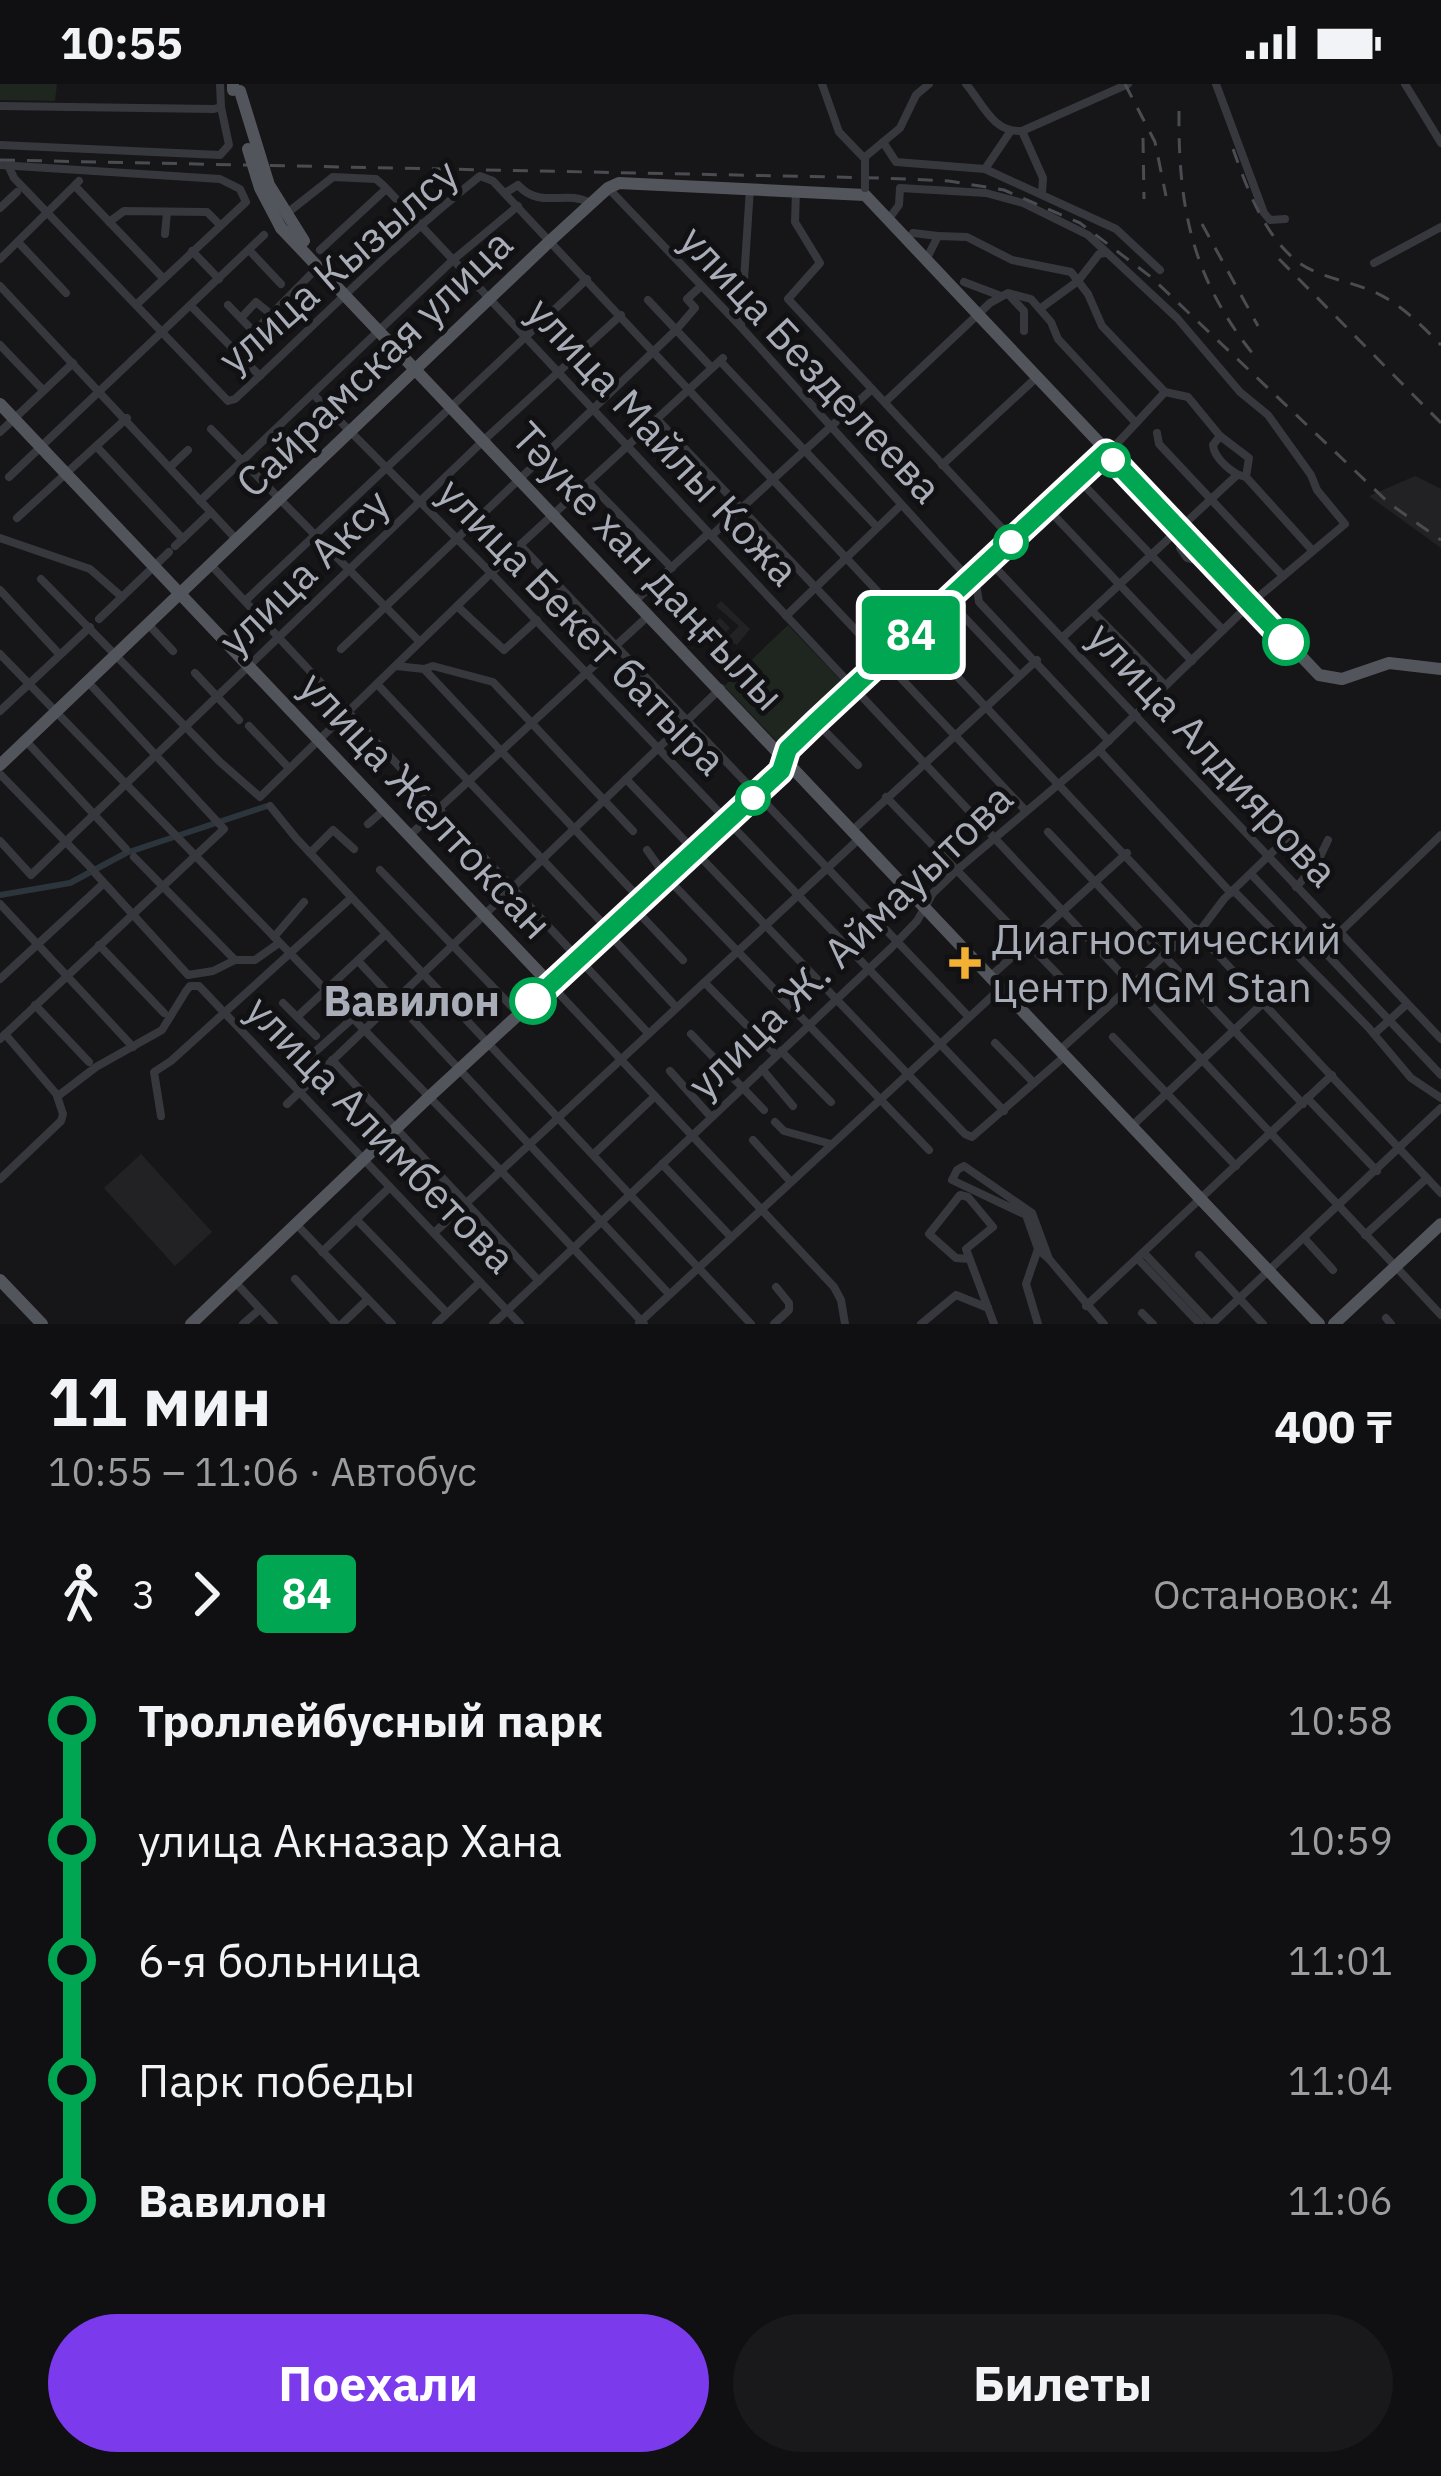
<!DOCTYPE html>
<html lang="ru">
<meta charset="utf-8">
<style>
body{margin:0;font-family:"IBM Plex Sans",sans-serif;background:#19191b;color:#f1f3f6;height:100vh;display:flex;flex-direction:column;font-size:45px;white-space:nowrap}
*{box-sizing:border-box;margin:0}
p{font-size:39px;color:#9c9d9f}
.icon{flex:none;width:66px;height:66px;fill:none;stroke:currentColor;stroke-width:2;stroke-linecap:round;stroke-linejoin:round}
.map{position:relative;height:1240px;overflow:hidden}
.drawer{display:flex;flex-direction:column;background:#101012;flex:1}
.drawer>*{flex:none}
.badge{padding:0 24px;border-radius:9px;font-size:42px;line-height:78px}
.map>.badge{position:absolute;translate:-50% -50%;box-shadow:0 0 0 6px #fff}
.legs{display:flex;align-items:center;gap:18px;height:132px;padding:0 48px;font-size:39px}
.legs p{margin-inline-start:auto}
.headline{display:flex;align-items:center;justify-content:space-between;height:204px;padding:0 48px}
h1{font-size:66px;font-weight:700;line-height:90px}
.primary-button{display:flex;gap:24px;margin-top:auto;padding:24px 48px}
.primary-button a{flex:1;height:138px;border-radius:72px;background:#7c3aed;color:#fff;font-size:48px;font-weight:700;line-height:138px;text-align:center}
.primary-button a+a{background:#19191b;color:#f1f3f6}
ul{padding:0 48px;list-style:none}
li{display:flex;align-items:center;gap:42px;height:120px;font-size:45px}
li i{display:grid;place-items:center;width:18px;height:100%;margin:0 15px;background:currentColor}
li i::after{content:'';width:30px;height:30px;margin:-15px;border:9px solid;border-radius:50%;background:#101012}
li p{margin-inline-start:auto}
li:first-child i{background:linear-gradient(#0000 50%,currentColor 0)}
li:last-child i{background:linear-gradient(currentColor 50%,#0000 0)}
.status{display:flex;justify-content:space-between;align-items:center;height:84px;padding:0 60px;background:#101012;direction:ltr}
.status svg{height:33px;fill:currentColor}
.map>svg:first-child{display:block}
.built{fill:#222225}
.green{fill:#1e261f}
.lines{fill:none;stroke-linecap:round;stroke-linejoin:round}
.canal{stroke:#2c353c;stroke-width:6}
.minor{stroke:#37383d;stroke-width:8}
.major{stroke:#53555c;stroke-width:12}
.rail{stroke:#4a4c52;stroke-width:3;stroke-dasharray:15 12;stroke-linecap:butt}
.minor-bridge{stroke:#37383d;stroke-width:8}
.major-bridge{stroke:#53555c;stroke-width:12}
.line-1-casing{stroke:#fff;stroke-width:27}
.line-1{stroke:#00a651;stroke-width:18}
.stop-1-dot{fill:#fff;stroke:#00a651;stroke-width:6}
.poi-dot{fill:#f2b134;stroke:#111113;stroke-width:4.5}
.labels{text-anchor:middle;stroke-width:10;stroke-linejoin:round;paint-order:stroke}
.street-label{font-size:42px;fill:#a8adb8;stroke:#111113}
.poi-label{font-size:42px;fill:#a8adb8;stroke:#111113;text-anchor:start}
.stop-label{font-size:42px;font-weight:bold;fill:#a8adb8;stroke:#111113;text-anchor:end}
</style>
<div class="status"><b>10:55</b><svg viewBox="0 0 49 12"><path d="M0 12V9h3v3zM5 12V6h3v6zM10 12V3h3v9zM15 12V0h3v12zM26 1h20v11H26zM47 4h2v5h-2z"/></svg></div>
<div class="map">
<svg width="1441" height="1240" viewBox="0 0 1441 1240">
<rect width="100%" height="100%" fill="#161618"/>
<g class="built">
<polygon points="1415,392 1441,405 1441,464 1369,412"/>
<polygon points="721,517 750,545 737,561 734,559 725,568 719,561 724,555 717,557 707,546 720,534 730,544 724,550 727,554 739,542 716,522"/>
<polygon points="141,1070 212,1148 175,1182 104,1104"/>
</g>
<g class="green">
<polygon points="0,0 57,0 55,17 0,16"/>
<polygon points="788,541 849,605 785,666 724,602"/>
</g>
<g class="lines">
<polyline class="canal" points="0,811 70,799 126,769 267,722"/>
<g class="minor">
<polyline points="822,0 839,48 865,75"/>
<path d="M966,0c17,20 27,49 56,47l106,-47"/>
<polyline points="1216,0 1264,129 1270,136 1285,135"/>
<polyline points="1405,0 1441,59"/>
<polyline points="0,22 214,25 221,23 220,0"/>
<polyline points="1022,47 1043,94 1042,109"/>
<polyline points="883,58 896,78 985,85 1116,145 1160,186"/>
<polyline points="0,61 220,71 229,61 221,23"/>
<polyline points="865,73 900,44 916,11 929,0"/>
<polyline points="0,81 220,95 240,105 246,118 136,221"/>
<path d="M8,81l6,13 214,223 7,-2c81,-75 158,-154 245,-223l13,5 948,1012"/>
<polyline points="985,85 1010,48"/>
<polyline points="75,102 163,194"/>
<polyline points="609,105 741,243 970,496"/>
<polyline points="796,106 795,138 820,179 788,215 1013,456"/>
<path d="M505,109l13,-8c22,25 48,4 72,18"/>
<polyline points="0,124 17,108"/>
<polyline points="291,126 333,93 376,95 383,101 1441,1231"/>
<polyline points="109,138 124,127 207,128 220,141"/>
<polyline points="913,149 938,152"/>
<polyline points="165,150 167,128"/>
<polyline points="18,158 66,209"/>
<polyline points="249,166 281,200"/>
<polyline points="320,166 385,106"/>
<polyline points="192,167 219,195"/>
<polyline points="0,175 79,97"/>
<path d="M926,176l12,-24 29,1 45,23 59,12 17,22 14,32 63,66 23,5 32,39 -7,9c1,13 20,30 33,32l66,73"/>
<polyline points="1374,179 1441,143"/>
<polyline points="964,198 1001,212"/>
<polyline points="0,202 236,455"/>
<polyline points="1009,211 1024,227 1024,247"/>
<polyline points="648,216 712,284"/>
<polyline points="228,221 254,248"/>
<polyline points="191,222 260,292"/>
<polyline points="1041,224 1078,197 1099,170 1105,169"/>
<polyline points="241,234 256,218 272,231"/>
<polyline points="741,242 750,104"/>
<polyline points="0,261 43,306"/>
<polyline points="235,267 317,184"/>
<polyline points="720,277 877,443"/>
<polyline points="313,310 491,489 1004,1027"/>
<polyline points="885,318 990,219 1008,209 1031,215 1051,238 1058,255 1136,339"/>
<polyline points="657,335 1026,727"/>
<polyline points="211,345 420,558"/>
<polyline points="0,348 73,279"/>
<polyline points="1157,349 1159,360 1283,492"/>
<polyline points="1220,352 1249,374 1246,393"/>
<polyline points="97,363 183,455"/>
<polyline points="942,381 1036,294"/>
<polyline points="170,383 188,366"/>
<polyline points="9,393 264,151"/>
<polyline points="1078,395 1223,546"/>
<polyline points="588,398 672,484"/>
<polyline points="200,417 453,176 518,122"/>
<polyline points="1047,424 1192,577"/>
<polyline points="17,434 127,334"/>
<polyline points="711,452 872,305"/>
<polyline points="1185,452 1180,464 1187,474 1196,476 1205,472"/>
<polyline points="0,454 90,485 122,513"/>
<polyline points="520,461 968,932"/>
<polyline points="175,462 211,428"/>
<polyline points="990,478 1441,955"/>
<polyline points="211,481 648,949"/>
<polyline points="975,494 979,518 1109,657"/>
<polyline points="41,495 220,678 260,713 520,461 723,274"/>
<polyline points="0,506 60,571"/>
<polyline points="245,517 587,195"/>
<polyline points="635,517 709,449"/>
<polyline points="949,517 1019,591"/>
<polyline points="457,522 504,566 537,536"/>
<polyline points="1093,528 1165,601"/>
<polyline points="786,532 901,421"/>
<polyline points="99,535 169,468"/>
<polyline points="148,540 173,567"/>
<polyline points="1062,554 1237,391"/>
<polyline points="341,565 676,246 695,224 687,215 700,203"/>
<polyline points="0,570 502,1088 644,1240"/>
<polyline points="396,582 424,585 642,817"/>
<polyline points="424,585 433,582 493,598 633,747"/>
<polyline points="195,589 239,636"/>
<polyline points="377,600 609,846"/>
<polyline points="0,627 90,543"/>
<polyline points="816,638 858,681"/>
<polyline points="249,642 289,684"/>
<polyline points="26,657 126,765"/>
<polyline points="1099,666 1231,809"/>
<polyline points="787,670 816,638 1112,365 1165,308"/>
<polyline points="0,690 92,785"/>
<polyline points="626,695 965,1050 972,1053 1065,972"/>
<polyline points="886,713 1065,898"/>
<polyline points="270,722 296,754 751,1240"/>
<polyline points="368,740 384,726"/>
<polyline points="853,746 1037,576"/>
<polyline points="1048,748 1303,1020"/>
<polyline points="410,751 647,533"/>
<polyline points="0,757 31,791 484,356 621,231"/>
<polyline points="647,766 667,794 929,1066"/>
<polyline points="310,769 333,746 354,765"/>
<polyline points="134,773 235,876"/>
<polyline points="380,786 519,930"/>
<polyline points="95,789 188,891 213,887 235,876 255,876 279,859"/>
<polyline points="1251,790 1441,991"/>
<polyline points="1296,803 1315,783 1328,756"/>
<polyline points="1233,806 1368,943 1411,994 1441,1014"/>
<polyline points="0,820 133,963"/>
<polyline points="635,825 683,876"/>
<polyline points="1199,848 1224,815 1286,755 1296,764 1291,769"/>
<polyline points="608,849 676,923"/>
<polyline points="1339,849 1441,751"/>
<polyline points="274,853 304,818"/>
<polyline points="99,861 164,929"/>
<polyline points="359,878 669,1210"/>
<polyline points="992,891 1127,769"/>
<polyline points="0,895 103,800"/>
<polyline points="705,899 776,971"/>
<polyline points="551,901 834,1203 841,1216 845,1240"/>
<polyline points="283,919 316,952"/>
<polyline points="35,921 89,978"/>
<polyline points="297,933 386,850"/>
<polyline points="5,950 58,1012 96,983 162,946 186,907 190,902 199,902 520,1240"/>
<polyline points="691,950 764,1026"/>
<polyline points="1374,950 1407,920"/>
<polyline points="1113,953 1236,1082"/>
<polyline points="0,955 224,745 88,598"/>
<polyline points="995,959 1034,999"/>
<polyline points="1061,965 1195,844"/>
<polyline points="781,967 831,1018"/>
<polyline points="307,975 353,934"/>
<polyline points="332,976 539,1197"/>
<polyline points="762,985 793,1022"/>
<polyline points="670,987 711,1033"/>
<polyline points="1307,1014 1377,1087"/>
<polyline points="287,1020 721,604"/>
<polyline points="161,1032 154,988 171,977 351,814"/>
<polyline points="775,1038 784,1047 831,1060"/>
<polyline points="1133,1041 1263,919"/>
<polyline points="753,1056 790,1097"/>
<polyline points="595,1069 655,1012"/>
<polyline points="662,1080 731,1153"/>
<polyline points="0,1095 61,1037 63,1030 57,1012"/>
<polyline points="356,1135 447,1229"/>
<polyline points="296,1140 392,1240"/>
<polyline points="434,1149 861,753"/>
<polyline points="1365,1151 1427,1094"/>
<polyline points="1304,1154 1333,1186"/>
<polyline points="1038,1165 1026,1200 1038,1240"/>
<polyline points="322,1168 390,1103"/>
<polyline points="1144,1169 1211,1240"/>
<polyline points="1199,1171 1263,1240"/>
<polyline points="969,1175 956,1174 929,1150 960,1111 968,1113 993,1143 966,1165 994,1240"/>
<polyline points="1049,1175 1038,1165 1026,1131 952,1096 957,1086 964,1082 1032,1129 1049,1175 1104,1240"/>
<polyline points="1138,1175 1200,1240"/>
<polyline points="295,1195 336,1240"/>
<polyline points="236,1199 274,1240"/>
<polyline points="1086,1222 1332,991"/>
<polyline points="1142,1229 1153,1240"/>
<polyline points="1386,1234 1391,1240"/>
<polyline points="639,1239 1002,903"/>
<polyline points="243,1240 260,1225"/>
<polyline points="342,1240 368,1215"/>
<polyline points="436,1240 480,1198"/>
<polyline points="493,1240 891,864 917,837 933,809 957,786 1099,666 1250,520 1345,440 1317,406 1311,391 1268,331 1240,308 1177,234 1088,151 1023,119 986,109 900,104 899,121 888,136"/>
<polyline points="774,1240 789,1226 789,1219 776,1203"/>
<polyline points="921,1240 956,1211 988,1224"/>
<polyline points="1212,1240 1441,1024"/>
</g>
<g class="major">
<polyline points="233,0 233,6"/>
<polyline points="281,144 1319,1240"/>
<polyline points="0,320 551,901"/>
<polyline points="0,681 551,156 608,104 619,99 865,111 1319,591 1342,595 1389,579 1441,585"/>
<polyline points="0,1196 42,1240"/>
<polyline points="191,1240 428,1014 759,709 781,687 786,671"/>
<polyline points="1334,1240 1441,1140"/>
</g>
<g class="rail">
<polyline points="1125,0 1155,58 1166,112"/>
<path d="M1179,27c-1,99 14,170 78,248"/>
<polyline points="1143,54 1144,115"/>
<path d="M1233,65c14,39 31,87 65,113 21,15 46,18 69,27 30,11 52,34 74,56"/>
<polyline points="0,76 882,94 949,97 1004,106 1080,139 1151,193 1390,420 1441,456"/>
<polyline points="1202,140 1258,242"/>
<polyline points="1279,175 1441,339"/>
</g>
<polyline class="minor-bridge" points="865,77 865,104"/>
<g class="major-bridge">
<polyline points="240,7 269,101 304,157"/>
<polyline points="248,65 260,104 281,144"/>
</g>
</g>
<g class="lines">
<defs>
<polyline id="line-1" points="533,917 781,687 788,665 816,638 1106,368 1286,558"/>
</defs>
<use href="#line-1" class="line-1-casing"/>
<use href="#line-1" class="line-1"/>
</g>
<g class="stop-1-dot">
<circle cx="1113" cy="376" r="15"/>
<circle cx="1011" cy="458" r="15"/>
<circle cx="1286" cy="558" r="21"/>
<circle cx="753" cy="714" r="15"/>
<circle cx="533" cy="917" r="21"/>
</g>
<path class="poi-dot" d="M959 861h12v12h12v12h-12v12h-12v-12h-12v-12h12z"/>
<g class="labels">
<g class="street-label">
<text transform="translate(338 182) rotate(-41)" y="15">улица Кызылсу</text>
<text transform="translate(374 279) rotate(-44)" y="15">Сайрамская улица</text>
<text transform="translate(811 280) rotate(47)" y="15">улица Безделеева</text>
<text transform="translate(663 357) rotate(47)" y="15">улица Майлы Кожа</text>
<text transform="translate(648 482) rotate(47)" y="15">Тәуке хан даңғылы</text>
<text transform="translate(304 488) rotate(-44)" y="15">улица Аксу</text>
<text transform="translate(582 542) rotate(46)" y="15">улица Бекет батыра</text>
<text transform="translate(1213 670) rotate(47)" y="15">улица Алдиярова</text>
<text transform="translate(426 721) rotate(47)" y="15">улица Желтоксан</text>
<text transform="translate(850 857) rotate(-44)" y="15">улица Ж. Аймауытова</text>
<text transform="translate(381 1050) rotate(46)" y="15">улица Алимбетова</text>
</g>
<g class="poi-label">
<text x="992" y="870">Диагностический<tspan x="992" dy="48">центр MGM Stan</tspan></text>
</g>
<g class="stop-label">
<text x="500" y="932">Вавилон</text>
</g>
</g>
</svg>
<b class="badge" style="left:911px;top:551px;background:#00a651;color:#fff">84</b>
</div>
<section class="drawer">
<div class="headline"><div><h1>11 мин</h1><p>10:55 – 11:06 · Автобус</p></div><b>400 ₸</b></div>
<div class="legs"><svg class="icon" aria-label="walk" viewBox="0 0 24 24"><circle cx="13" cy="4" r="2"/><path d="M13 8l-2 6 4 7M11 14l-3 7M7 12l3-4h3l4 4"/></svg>3<svg class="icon" aria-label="forward" viewBox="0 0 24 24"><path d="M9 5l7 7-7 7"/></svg><b class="badge" style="background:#00a651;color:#fff">84</b><p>Остановок: 4</p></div>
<ul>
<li><i style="color:#00a651"></i><b>Троллейбусный парк</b><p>10:58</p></li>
<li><i style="color:#00a651"></i><span>улица Акназар Хана</span><p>10:59</p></li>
<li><i style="color:#00a651"></i><span>6-я больница</span><p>11:01</p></li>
<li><i style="color:#00a651"></i><span>Парк победы</span><p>11:04</p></li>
<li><i style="color:#00a651"></i><b>Вавилон</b><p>11:06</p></li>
</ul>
<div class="primary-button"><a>Поехали</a><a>Билеты</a></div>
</section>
